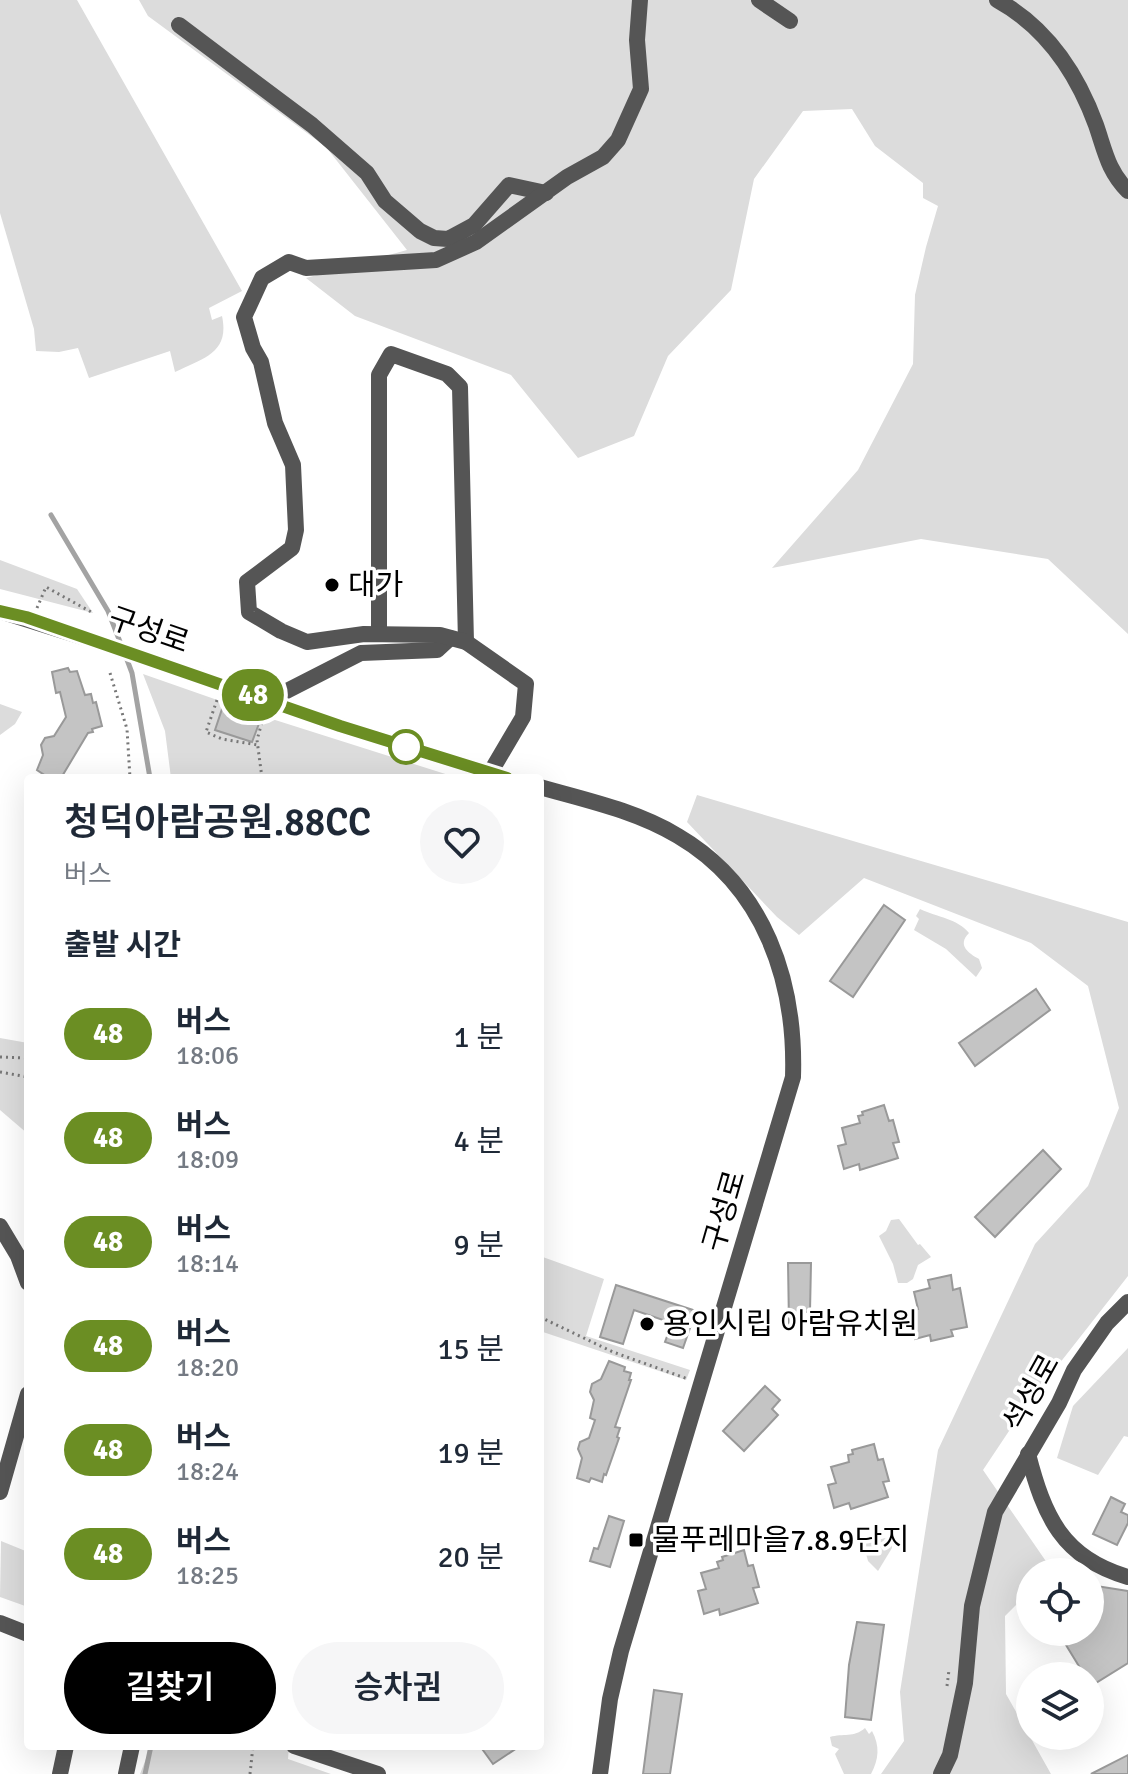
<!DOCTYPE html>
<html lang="ko">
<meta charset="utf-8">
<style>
body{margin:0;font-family:Signika,"Noto Sans KR",sans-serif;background:#f6f6f7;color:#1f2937;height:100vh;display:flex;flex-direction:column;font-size:30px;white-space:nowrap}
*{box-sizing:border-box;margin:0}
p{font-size:26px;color:#747a83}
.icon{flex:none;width:44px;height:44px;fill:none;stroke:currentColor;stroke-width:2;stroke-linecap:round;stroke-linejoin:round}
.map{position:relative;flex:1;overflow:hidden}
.panel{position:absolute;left:24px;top:774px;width:520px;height:976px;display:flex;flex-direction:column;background:#fff;border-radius:8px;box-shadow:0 8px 32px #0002}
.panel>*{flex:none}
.badge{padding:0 16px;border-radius:26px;font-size:28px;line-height:52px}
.controls{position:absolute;left:1016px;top:1558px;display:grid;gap:16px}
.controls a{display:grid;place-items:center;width:88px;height:88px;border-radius:50%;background:#fff;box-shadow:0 8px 32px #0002;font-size:40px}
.map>.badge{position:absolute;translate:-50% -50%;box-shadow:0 0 0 4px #fff}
h2{padding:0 40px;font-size:30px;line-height:72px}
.round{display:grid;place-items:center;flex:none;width:84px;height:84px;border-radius:42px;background:#f6f6f7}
.headline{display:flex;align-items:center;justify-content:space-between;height:136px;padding:0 40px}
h1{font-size:38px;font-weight:600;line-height:60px}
.cta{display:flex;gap:16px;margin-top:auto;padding:16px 40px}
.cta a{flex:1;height:92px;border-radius:48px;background:#000;color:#fff;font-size:32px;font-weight:600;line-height:92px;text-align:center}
.cta a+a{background:#f6f6f7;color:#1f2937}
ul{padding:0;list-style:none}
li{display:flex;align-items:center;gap:24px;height:104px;padding:0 40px}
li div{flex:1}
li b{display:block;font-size:30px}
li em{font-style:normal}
li .badge{min-width:88px;font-weight:700;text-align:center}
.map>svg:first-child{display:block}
.green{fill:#dcdcdc}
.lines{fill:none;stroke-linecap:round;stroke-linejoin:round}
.stream{stroke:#a3a3a3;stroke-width:5}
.building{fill:#c4c4c4;stroke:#999;stroke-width:2}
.path{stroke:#777;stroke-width:3;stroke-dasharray:2 4;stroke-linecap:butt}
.minor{stroke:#555;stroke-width:16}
.minor-bridge{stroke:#555;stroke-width:16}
.line-casing{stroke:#fff;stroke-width:18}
.line{stroke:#6b8e23;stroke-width:12}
.poi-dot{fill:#000;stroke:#fff;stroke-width:3}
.stop-dot{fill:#fff;stroke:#6b8e23;stroke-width:4}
.labels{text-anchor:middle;stroke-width:7;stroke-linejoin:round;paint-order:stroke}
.poi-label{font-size:30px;fill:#000;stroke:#fff;text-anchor:start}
.street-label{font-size:30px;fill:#000;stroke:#fff}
</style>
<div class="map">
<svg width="1128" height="1774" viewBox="0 0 1128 1774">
<rect width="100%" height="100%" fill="#fff"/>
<g class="green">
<path d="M0,0h77l165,291 -33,17 3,12 10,-4c8,37 -19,42 -47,56l-5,-21 -81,27 -11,-30 -19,4 -23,-1 -2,-22 -34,-116z"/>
<polygon points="139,0 1128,0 1128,634 1048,559 921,539 772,568 858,470 913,364 915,295 926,247 938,206 923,198 923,183 875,146 852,109 803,111 754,179 731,290 668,356 634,436 578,458 511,375 355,316 306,278 407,250 326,147 148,16"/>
<polygon points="0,560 77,589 93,613 0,589"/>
<polygon points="143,674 272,719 458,778 171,778 165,731"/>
<polygon points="0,704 22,712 15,724 0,735"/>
<polygon points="697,795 1128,922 1128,1276 1023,1410 983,1470 1052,1570 1030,1572 1030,1591 1005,1616 1006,1694 1051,1774 881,1774 904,1741 900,1692 938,1450 1035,1244 1088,1186 1119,1108 1088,986 1031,943 864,878 799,935 777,917 687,822"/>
<path d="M920,909c17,8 38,10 49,24 -12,12 -1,20 10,26l3,9 -6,9 -30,-28 -32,-19 5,-11 -3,-3z"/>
<polygon points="0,1038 28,1043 28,1134 0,1110"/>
<polygon points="899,1219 918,1245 920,1244 931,1257 918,1265 913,1279 907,1283 898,1283 893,1264 879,1236 886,1231 891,1220"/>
<polygon points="540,1256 604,1279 586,1336 690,1370 686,1380 540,1331"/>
<polygon points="1128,1348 1128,1437 1124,1436 1098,1475 1057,1458 1073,1406"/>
<polygon points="890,1537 892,1548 878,1571 868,1561 863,1543"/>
<polygon points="1,1541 28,1552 28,1607 0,1597"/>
<path d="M865,1728l4,6 3,-3c8,15 7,28 -1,43h-27l-9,-20 4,-5 -7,-3 -2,-9c13,-4 24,1 35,-9z"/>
<polygon points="151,1746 289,1746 288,1759 331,1774 140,1774"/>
</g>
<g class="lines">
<g class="stream">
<polyline points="51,515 108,611 122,647"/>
<polyline points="126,657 132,673 150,778"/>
<polyline points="145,1774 151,1746"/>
</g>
</g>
<g class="building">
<polygon points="68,668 70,672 77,671 85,695 91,694 93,703 96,702 102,726 92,729 93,732 88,733 61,778 49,778 37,770 43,755 41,745 45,738 54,736 66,717 60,692 56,693 52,672"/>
<polygon points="222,709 260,721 252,742 215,730"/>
<polygon points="884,905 905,920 853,997 830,981"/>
<polygon points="1036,989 1050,1010 975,1066 959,1043"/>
<polygon points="884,1105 889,1121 893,1120 899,1142 893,1143 898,1158 860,1170 859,1164 844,1169 838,1146 846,1144 842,1128 860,1123 858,1116 863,1115 862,1112"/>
<polygon points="1043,1150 1061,1169 995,1237 975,1217"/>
<polygon points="788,1263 811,1263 810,1312 803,1312 803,1324 789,1324"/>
<polygon points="951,1275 953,1290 960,1288 967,1327 951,1330 953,1336 931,1341 930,1335 915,1339 910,1317 912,1316 911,1311 918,1309 914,1292 930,1288 928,1280"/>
<polygon points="616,1285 696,1311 683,1348 665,1342 672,1323 634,1310 623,1344 600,1337"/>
<polygon points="609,1361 625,1367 624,1371 631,1373 629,1380 631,1380 615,1427 620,1428 617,1437 619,1438 606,1475 604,1474 602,1482 591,1478 589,1482 577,1478 582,1458 578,1449 580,1442 589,1438 595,1420 590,1418 594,1400 590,1392 592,1384 601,1379"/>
<polygon points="765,1386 780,1400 772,1409 778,1415 744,1451 723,1431"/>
<polygon points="874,1444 878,1460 883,1459 889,1481 883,1482 888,1497 851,1509 849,1503 834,1508 828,1485 836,1483 831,1467 849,1462 848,1455 853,1454 852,1450"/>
<polygon points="1111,1497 1125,1504 1121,1512 1128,1515 1128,1523 1117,1545 1093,1534"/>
<polygon points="609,1516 624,1521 610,1567 590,1561 594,1548 598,1549"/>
<polygon points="744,1550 748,1566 753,1565 759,1587 753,1588 758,1603 720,1615 719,1609 704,1614 698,1591 706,1589 701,1573 719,1568 717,1562 723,1560 722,1557"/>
<polygon points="1090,1585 1128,1591 1128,1663 1091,1686 1090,1676 1085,1676 1058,1632 1090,1632"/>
<polygon points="857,1622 884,1625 871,1720 845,1717 849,1665"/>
<polygon points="654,1690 682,1694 670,1774 643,1774"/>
<polygon points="480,1746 520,1746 493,1764"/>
<polygon points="1128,1755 1128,1774 1091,1774"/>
</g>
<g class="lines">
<g class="path">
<polyline points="37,608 46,587 93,613"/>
<polyline points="110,673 127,729 130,778"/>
<polyline points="217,700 206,732 222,739 258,745"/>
<polyline points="262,778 257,740 264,715"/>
<polyline points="0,1057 28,1058"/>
<polyline points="0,1072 28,1077"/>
<polyline points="540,1317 613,1352 688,1379"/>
<polyline points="947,1686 949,1670"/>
<polyline points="250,1774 253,1746"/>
</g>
<g class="minor">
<polyline points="759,0 790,21"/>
<path d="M997,0c49,27 80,73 99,125 9,26 12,46 32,66"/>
<polyline points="179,25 312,125 367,173 385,201 420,231 434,238 448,239 474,225 509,185 546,193"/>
<polyline points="0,611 86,638"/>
<polyline points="379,634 379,375 391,354 447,374 460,387 466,642"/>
<polyline points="154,661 340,726 507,778"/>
<polyline points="269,700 361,653 437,650 450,638"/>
<polyline points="490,773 523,717 526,684 466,642 440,635 364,634 307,642 281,631 249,612 247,582 292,548 296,530 293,465 275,423 261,362 253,348 244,317 262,278 289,262 306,268 436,260 476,242 567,177 603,157 618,140 641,89 637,40 640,0"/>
<path d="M540,787c46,13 97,24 138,49 87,51 118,146 115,241l-172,574 -11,48 -10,75"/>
<polyline points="0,1226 18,1256 28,1283"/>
<path d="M1028,1454c16,62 34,104 100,123"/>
<polyline points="0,1492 28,1394"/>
<polyline points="0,1623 28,1634"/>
<polyline points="294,1746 378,1774"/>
<polyline points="60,1774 66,1746"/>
<polyline points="126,1774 132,1746"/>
<polyline points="941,1774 950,1755 965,1683 972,1606 995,1512 1059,1403 1074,1370 1107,1323 1128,1302"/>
</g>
<polyline class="minor-bridge" points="86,638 154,661"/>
</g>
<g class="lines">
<defs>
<polyline id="line" points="0,611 26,617 340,726 507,778"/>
</defs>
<use href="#line" class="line-casing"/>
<use href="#line" class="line"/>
</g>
<g class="poi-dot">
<circle cx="332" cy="585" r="8"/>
<circle cx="647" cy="1324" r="8"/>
<rect x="628" y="1532" width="16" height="16" rx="4"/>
</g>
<circle class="stop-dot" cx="406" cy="747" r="16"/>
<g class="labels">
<g class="poi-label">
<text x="348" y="595">대가</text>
<text x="663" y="1334">용인시립 아람유치원</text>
<text x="652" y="1550">물푸레마을7.8.9단지</text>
</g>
<g class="street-label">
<text transform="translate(149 630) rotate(19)" y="10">구성로</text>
<text transform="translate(724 1211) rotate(-74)" y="10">구성로</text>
<text transform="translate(1031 1393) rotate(-61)" y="10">석성로</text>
</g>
</g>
</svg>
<div class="controls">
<a><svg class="icon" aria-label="locate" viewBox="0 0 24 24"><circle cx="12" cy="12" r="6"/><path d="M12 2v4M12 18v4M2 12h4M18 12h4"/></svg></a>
<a><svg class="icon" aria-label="layers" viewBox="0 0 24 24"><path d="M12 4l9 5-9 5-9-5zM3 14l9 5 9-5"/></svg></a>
</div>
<b class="badge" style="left:253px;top:695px;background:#6b8e23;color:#fff">48</b>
<section class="panel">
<div class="headline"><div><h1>청덕아람공원.88CC</h1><p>버스</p></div><a class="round"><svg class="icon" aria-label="heart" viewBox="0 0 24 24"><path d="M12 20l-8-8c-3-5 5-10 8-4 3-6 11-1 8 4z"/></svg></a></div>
<h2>출발 시간</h2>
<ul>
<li><span class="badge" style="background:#6b8e23;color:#fff">48</span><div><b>버스</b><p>18:06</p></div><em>1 분</em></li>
<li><span class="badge" style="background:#6b8e23;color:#fff">48</span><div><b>버스</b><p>18:09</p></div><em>4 분</em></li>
<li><span class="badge" style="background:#6b8e23;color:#fff">48</span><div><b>버스</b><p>18:14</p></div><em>9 분</em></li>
<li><span class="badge" style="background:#6b8e23;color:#fff">48</span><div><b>버스</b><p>18:20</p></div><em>15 분</em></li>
<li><span class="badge" style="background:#6b8e23;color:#fff">48</span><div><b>버스</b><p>18:24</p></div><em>19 분</em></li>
<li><span class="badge" style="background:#6b8e23;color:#fff">48</span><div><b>버스</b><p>18:25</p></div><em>20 분</em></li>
</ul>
<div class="cta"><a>길찾기</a><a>승차권</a></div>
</section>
</div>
